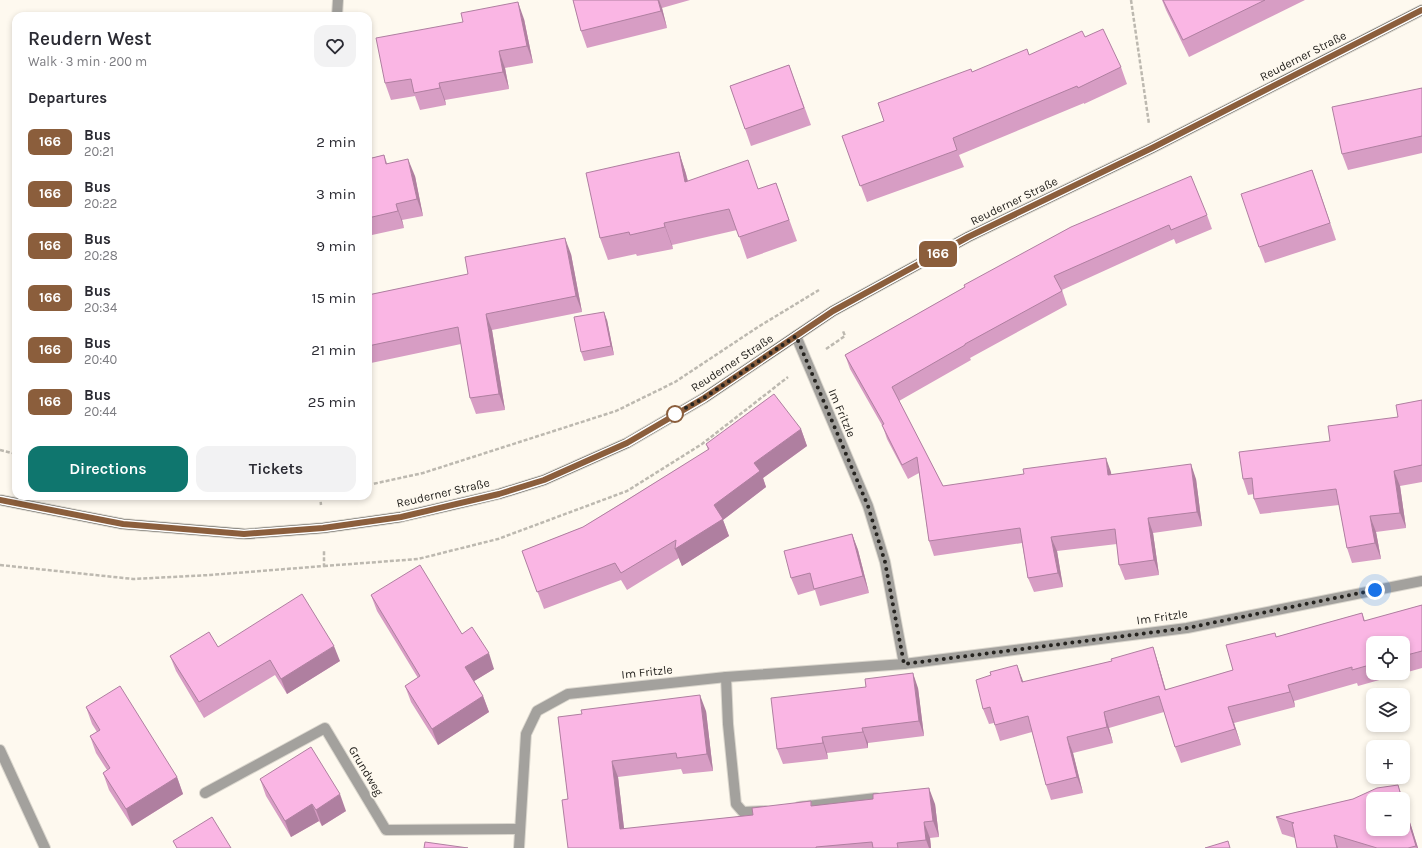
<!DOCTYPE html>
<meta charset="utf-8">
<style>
body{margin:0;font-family:Karla,sans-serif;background:#f2f2f3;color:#2b2b33;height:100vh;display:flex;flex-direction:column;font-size:15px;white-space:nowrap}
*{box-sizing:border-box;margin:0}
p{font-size:13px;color:#7c7c81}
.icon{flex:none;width:22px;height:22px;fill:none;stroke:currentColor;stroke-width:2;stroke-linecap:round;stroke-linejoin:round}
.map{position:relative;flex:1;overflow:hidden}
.sheet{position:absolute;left:12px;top:12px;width:360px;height:488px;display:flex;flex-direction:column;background:#fff;border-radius:12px;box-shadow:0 2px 6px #0003}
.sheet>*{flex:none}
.badge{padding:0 8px;border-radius:6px;font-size:14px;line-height:26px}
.buttons{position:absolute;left:1366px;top:636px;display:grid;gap:8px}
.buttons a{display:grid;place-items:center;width:44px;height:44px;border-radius:8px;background:#fff;box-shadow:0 2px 6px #0003;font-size:20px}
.you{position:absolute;width:20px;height:20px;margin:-10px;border:3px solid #fff;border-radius:50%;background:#1a73e8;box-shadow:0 0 0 6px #1a73e833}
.map>.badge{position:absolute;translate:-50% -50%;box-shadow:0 0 0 2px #fff}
h2{padding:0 16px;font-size:15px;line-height:36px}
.round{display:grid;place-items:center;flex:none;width:42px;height:42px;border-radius:12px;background:#f2f2f3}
.summary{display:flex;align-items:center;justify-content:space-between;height:68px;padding:0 16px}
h1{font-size:19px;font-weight:600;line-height:30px}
.button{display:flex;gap:8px;margin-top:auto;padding:8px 16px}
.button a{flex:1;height:46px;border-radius:12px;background:#0f766e;color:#fff;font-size:16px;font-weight:600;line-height:46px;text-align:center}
.button a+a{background:#f2f2f3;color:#2b2b33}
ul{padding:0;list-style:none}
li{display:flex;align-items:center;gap:12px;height:52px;padding:0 16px}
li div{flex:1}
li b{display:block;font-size:15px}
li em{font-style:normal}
li .badge{min-width:44px;font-weight:700;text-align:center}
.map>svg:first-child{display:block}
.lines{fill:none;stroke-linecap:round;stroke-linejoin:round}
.minor-casing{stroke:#dbd7ce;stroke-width:12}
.major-casing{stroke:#dbd7ce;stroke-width:12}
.path{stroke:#bdb9b0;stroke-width:2.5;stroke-dasharray:4 2;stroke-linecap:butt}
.minor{stroke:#a3a19d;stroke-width:10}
.major{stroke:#5c5952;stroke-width:10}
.wall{fill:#d79dc4;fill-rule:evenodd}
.shaded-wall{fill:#af7fa0}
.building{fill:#fab6e4;stroke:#af7fa0}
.line-casing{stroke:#fff;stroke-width:9}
.line{stroke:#8b5e3c;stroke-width:6}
.walk{stroke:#262420;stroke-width:4;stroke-dasharray:0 7.2}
.stop-dot{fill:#fff;stroke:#8b5e3c;stroke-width:2}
.labels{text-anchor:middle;stroke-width:4;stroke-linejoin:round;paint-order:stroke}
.street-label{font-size:12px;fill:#262420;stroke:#fef9ef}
</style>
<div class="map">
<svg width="1422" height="848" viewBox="0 0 1422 848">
<rect width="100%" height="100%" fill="#fef9ef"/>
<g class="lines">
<defs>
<g id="minor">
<polyline points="337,16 338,0"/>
<polyline points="796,336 868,506 885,562 904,664"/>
<polyline points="726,677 728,724 736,804 743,812 765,811"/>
<polyline points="0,750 45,848"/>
<polyline points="205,793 325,728 386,830 520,829"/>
<polyline points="799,807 876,798"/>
<polyline points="519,848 526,734 537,711 568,694 726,677 904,664 1187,628 1422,581"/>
</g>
<polyline id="major" points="0,500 123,524 245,534 323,528 401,517 499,494 544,480 627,443 704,398 833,311 968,237 1152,148 1422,10"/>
</defs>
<use href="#minor" class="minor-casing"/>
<use href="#major" class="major-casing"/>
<g class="path">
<polyline points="1131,0 1149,124"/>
<polyline points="826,349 845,336 843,331"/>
<polyline points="0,450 16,454"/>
<polyline points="368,485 423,473 616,411 675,382 758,327 819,290"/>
<polyline points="320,496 321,505"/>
<polyline points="0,565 133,579 210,575 324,566 324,550"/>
<polyline points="324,566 418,559 498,539 627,491 702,444 788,377"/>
</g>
<use href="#minor" class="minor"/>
<use href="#major" class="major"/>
</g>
<g class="wall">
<polygon points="573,0 690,0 662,8 667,28 587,48 581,31"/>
<polygon points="1162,0 1305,0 1189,57 1166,10"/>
<polygon points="524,19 533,63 505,68 509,89 445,100 446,105 420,110 415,96 391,100 385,83"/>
<polygon points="1085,37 1121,67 1127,84 1084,104 1084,103 959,155 964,167 867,202 842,136 884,121 972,72 1029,55"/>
<polygon points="789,65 811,125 751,146 730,86"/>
<polygon points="1422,88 1422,153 1348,170 1342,154"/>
<polygon points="679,152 686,174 688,181 759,189 776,183 797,241 747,259 737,230 672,245 673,249 637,256 636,254 608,260 600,238"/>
<polygon points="384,155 387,163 415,176 423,216 402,220 404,228 372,235 368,223 368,159"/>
<polygon points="1312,170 1336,240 1265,263 1259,247"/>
<polygon points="1207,215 1212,229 1176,244 1174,239 1062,290 1067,305 970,358 971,360 899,401 943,486 1111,472 1111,474 1196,479 1202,526 1153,533 1159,575 1125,580 1119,565 1117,544 1057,551 1063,587 1034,592 1028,578 1022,543 934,556 929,541 919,473 908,479 887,439 883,427 850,369 845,355 1071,227"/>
<polygon points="571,254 582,312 492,330 505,410 476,414 470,398 461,344 371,363 368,354 368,295"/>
<polygon points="607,320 614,355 584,361 581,352"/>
<polygon points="1422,400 1422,482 1400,486 1406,528 1376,532 1381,559 1352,563 1347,548 1339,505 1260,514 1254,499 1254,494 1248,495 1243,479 1330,441 1398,417"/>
<polygon points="801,429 807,446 763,478 766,487 723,520 729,536 682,566 679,558 627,590 621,580 544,609 522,551 583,527 708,450 706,444"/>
<polygon points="852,534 858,550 869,593 820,606 815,590 798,595 791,578"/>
<polygon points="371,595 462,634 494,669 474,681 483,696 489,712 438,745 411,702 405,686 418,678 377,611"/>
<path d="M1422,605v63l-64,18 -1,-3 -63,18 1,6 -61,16 7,22 -60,18 -6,-16 -11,-35 -55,16 4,15 -40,10 10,40 -32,7 -5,-15 -14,-53 -32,9 -6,-18 -5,1 -6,-15 8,-34 32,7 89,-21 41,-14 5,16 8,27 67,-20 43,-33 86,-24 3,8zM1373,643h30v30h-30z"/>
<polygon points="218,647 340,661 287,694 275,675 204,718 176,671 170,656"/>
<polygon points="918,688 924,736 868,743 868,748 827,753 828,759 783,764 777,749"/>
<polygon points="86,707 177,777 183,794 132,826 109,790 103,773 107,770 96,753 90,736 97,732 92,724"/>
<polygon points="706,711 713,771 683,774 681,769 618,777 624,829 753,815 811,801 812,806 935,804 939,837 930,838 931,848 568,848 568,799 558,717"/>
<polygon points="260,779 346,811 322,826 319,821 291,837 266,796"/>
<polygon points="1398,785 1403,799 1373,799 1403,829 1403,800 1418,848 1297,848 1295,838 1282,834 1276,817 1353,799"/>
</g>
<g class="shaded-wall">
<polygon points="658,0 659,0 662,8 667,28 661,11"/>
<polygon points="518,2 524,19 533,63 527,46"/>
<polygon points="499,51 505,68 509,89 503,72"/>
<polygon points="439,83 445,100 446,105 440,88"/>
<polygon points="679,152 686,174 693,204 685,182"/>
<polygon points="408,159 415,176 423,216 417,199"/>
<polygon points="1312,170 1318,187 1336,240 1330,223"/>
<polygon points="396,204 402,220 404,228 398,211"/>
<polygon points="664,223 672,245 673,249 665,227"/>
<polygon points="565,238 571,254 582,312 576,296"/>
<polygon points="604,312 607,320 614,355 611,346"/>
<polygon points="486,314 492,330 505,410 499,394"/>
<polygon points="801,429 807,446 763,478 766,487 723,520 729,536 682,566 675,549 714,505 754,463"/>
<polygon points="1106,458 1111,472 1113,489 1108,475"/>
<polygon points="1191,464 1196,479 1202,526 1197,512"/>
<polygon points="1394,471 1400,486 1406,528 1400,513"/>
<polygon points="1370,516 1376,532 1381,559 1375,543"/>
<polygon points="1148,518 1153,533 1159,575 1154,560"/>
<polygon points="852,534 858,550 869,593 863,576"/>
<polygon points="1051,537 1057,551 1063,587 1058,573"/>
<polygon points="334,646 340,661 287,694 281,679"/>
<polygon points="1153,647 1158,663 1170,706 1165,690"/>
<polygon points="489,653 494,669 471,683 465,667"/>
<polygon points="1017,665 1023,681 1027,698 1022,682"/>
<polygon points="913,673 918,688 924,736 919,721"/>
<polygon points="1288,685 1294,701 1295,707 1290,692"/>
<polygon points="700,695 706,711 713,771 707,754"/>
<polygon points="483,696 489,712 438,745 432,729"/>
<polygon points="1228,707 1234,723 1241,745 1235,729"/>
<polygon points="1104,712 1109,728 1113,743 1107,727"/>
<polygon points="862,728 868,743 868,748 863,732"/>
<polygon points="822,737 827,753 828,759 823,743"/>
<polygon points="1067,737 1073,753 1083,793 1077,777"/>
<polygon points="612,761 618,777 626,845 620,829"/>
<polygon points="177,777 183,794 132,826 126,809"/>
<polygon points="929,788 935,804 939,837 933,821"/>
<polygon points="340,794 346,811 322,826 316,810"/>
<polygon points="1403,800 1418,848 1417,848 1416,846 1403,803"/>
<polygon points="312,804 319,821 291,837 285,821"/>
<polygon points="924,822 930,838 931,848 929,848 926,840"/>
<polygon points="1334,835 1338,848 1337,848"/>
</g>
<g class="building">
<polygon points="573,0 658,0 661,11 581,31"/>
<polygon points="1163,0 1265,0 1183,40"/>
<polygon points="518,2 527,46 499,51 503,72 439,83 440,88 414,93 411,79 385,83 376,38 463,22 461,13"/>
<polygon points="1103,29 1121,67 1078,88 1077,86 953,138 957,150 860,186 842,136 884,121 878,103 971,69 972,72 1027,49 1029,55 1082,31 1085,37"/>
<polygon points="789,65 804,108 745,129 730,86"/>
<polygon points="1422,88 1422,136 1342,154 1332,107"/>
<polygon points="679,152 685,182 748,160 758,189 776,183 789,220 739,237 729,209 664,223 665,227 630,235 629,232 600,238 586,173"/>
<polygon points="384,155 386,164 408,159 417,199 396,204 398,211 368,218 368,159"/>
<polygon points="1312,170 1330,223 1259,247 1241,194"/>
<polygon points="1191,176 1207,215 1171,230 1169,225 1054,276 1062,291 965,344 965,345 892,387 943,486 1024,474 1023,469 1106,458 1108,475 1191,464 1197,512 1148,518 1154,560 1119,565 1115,529 1051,537 1058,573 1028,578 1020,528 929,541 917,457 902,465 882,425 884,424 845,355 965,287 964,285 1071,227"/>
<polygon points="565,238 576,296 486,314 499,394 470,398 458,327 368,346 368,295 468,274 465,257"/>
<polygon points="604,312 611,346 581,352 574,317"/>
<polygon points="774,394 801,429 754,463 760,471 714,505 723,519 675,549 676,540 621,573 615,563 537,592 522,551 583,527 624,502 709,449 706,444"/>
<polygon points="1422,400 1422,465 1394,471 1400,513 1370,516 1375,543 1347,548 1336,489 1254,499 1252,478 1243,479 1239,452 1330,441 1328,426 1398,417 1396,405"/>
<polygon points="852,534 863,576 814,589 810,573 791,578 784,551"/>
<polygon points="420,565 462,634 472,627 489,653 465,667 483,696 432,729 405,686 420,676 371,595"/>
<polygon points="302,594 334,646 281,679 270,660 199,702 170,656 209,632 218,647"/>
<polygon points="1422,605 1422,651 1403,656 1403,643 1373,643 1373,664 1352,670 1352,667 1288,685 1290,692 1228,707 1235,729 1175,747 1159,696 1104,712 1107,727 1067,737 1077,777 1046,785 1028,716 995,725 990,707 983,709 976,680 991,675 990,672 1017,665 1022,682 1112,661 1111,659 1153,647 1165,690 1233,670 1226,645 1275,633 1276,637 1362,613 1364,621"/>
<polygon points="913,673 919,721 862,728 863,732 822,737 823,743 777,749 771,698 866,687 865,679"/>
<polygon points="120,686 177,777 126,809 103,773 110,768 90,736 100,730 86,707"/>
<polygon points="700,695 707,754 677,758 676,753 612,761 620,829 753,815 752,808 811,801 811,806 873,799 873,794 929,788 933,821 924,822 926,840 897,843 898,848 873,848 872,842 816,847 816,848 568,848 562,800 568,799 558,717 582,714 581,710"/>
<polygon points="311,747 340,794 316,810 312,804 285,821 260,779"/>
<polygon points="1398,785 1402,799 1373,799 1373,829 1403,829 1403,803 1416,846 1408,848 1377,848 1334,835 1337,848 1297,848 1292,823 1294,823 1276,817 1353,799 1377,788"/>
<polygon points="212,817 231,848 177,848 173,841"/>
<polygon points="1228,841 1230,848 1205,848"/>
<polygon points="425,842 468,848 424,848"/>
</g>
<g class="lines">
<defs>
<polyline id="line" points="0,500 123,524 244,534 323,528 401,517 499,494 544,480 627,443 704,398 833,311 968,237 1152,148 1422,10"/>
</defs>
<use href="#line" class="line-casing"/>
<use href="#line" class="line"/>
<polyline class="walk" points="675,414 671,416 704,398 796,336 868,506 885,562 904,664 1187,628 1375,590"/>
</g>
<circle class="stop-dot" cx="675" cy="414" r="8"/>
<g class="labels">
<g class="street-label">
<text transform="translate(1303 56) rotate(-27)" y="4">Reuderner Straße</text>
<text transform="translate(1014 201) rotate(-26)" y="4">Reuderner Straße</text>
<text transform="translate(732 363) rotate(-33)" y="4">Reuderner Straße</text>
<text transform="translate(842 413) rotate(67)" y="4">Im Fritzle</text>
<text transform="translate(443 493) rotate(-13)" y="4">Reuderner Straße</text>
<text transform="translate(1162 617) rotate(-8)" y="4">Im Fritzle</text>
<text transform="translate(647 672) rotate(-6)" y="4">Im Fritzle</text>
<text transform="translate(366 771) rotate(59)" y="4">Grundweg</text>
</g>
</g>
</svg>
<div class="buttons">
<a><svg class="icon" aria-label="locate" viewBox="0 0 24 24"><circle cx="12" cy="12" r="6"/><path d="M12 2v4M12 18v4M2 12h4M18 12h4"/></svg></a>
<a><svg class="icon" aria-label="layers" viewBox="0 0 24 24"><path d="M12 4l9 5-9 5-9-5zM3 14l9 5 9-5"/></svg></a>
<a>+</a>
<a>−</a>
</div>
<div class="you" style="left:1375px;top:590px"></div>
<b class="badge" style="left:938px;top:254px;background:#8b5e3c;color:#fff">166</b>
<section class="sheet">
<div class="summary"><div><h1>Reudern West</h1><p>Walk · 3 min · 200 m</p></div><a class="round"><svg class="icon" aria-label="heart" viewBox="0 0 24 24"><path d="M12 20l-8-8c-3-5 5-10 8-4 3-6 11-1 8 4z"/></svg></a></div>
<h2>Departures</h2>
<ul>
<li><span class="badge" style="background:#8b5e3c;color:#fff">166</span><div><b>Bus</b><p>20:21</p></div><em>2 min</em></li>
<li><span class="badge" style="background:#8b5e3c;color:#fff">166</span><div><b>Bus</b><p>20:22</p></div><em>3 min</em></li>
<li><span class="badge" style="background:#8b5e3c;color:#fff">166</span><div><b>Bus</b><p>20:28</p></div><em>9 min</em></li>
<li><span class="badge" style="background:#8b5e3c;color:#fff">166</span><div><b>Bus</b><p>20:34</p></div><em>15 min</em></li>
<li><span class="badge" style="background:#8b5e3c;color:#fff">166</span><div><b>Bus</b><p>20:40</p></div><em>21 min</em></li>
<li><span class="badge" style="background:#8b5e3c;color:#fff">166</span><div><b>Bus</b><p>20:44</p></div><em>25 min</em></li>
</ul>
<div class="button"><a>Directions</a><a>Tickets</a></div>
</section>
</div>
